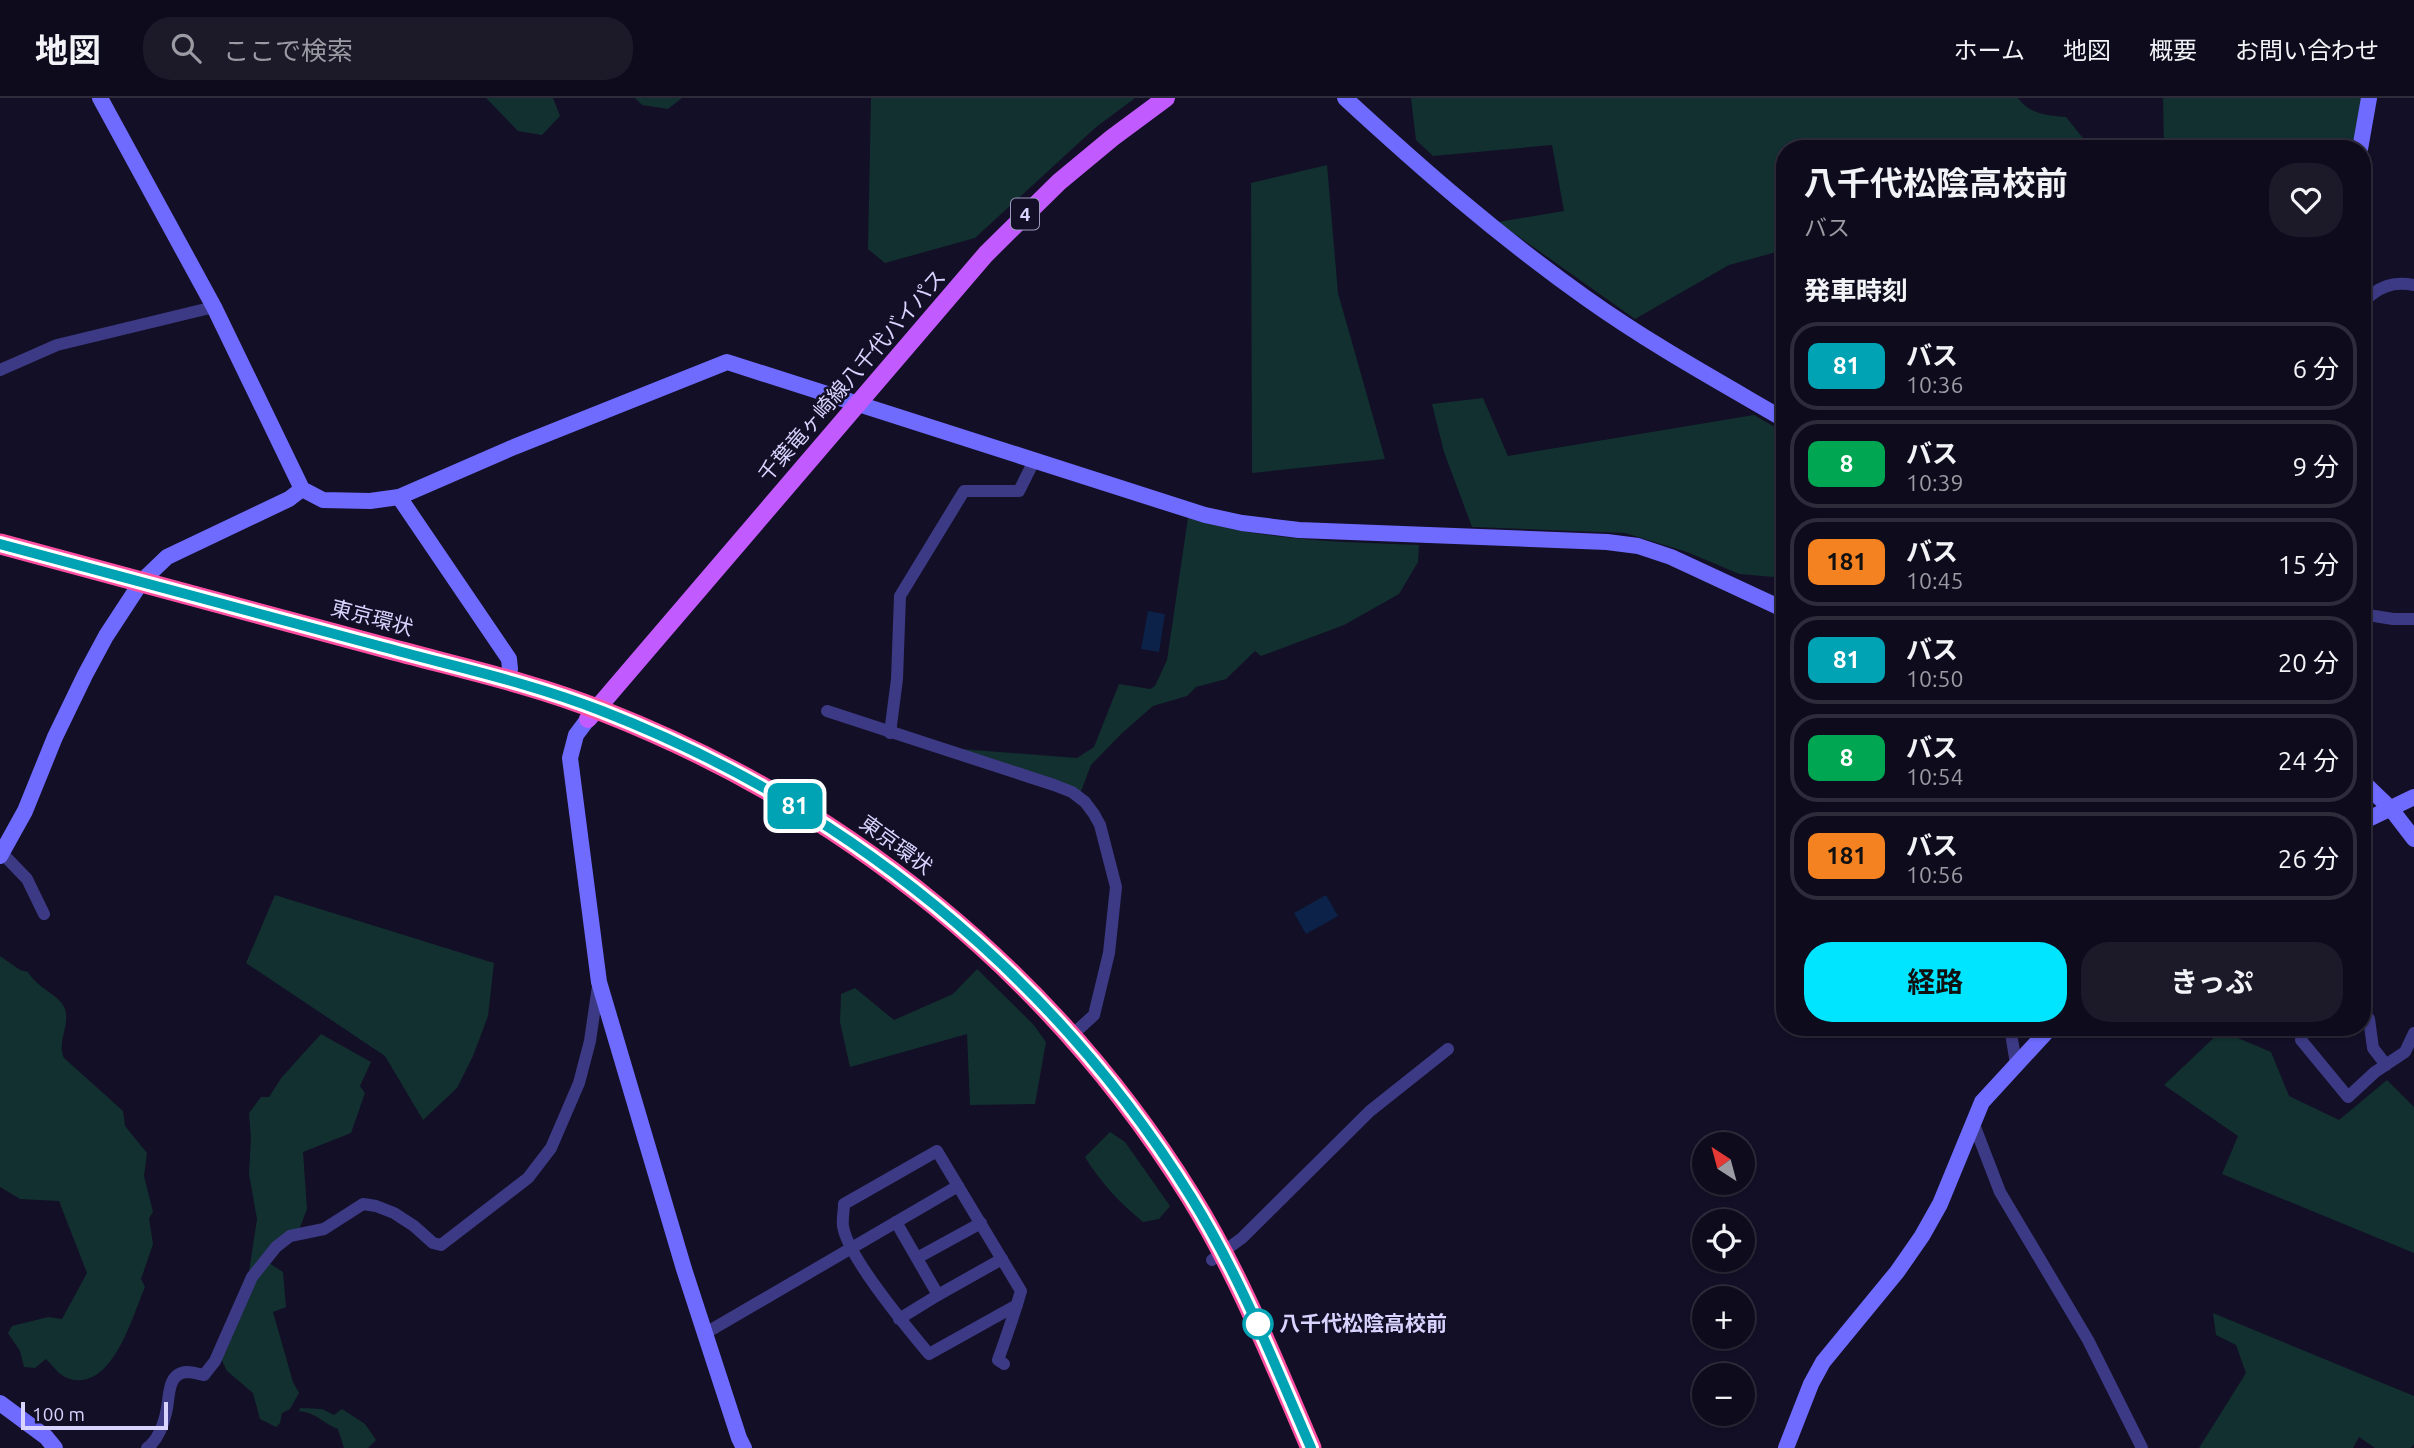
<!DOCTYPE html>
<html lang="ja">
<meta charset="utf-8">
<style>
body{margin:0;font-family:Ubuntu,"Noto Sans JP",sans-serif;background:#1c1929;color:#f1f3f6;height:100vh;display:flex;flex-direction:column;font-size:26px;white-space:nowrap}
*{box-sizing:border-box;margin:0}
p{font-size:23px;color:#9b9ba3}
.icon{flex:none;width:38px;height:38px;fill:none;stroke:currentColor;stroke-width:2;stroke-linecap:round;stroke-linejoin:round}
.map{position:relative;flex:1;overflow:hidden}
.side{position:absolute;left:1776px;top:42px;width:595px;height:896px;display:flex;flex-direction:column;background:#0e0b1c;border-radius:28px;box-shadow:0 2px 5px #0004,0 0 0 2px #2e2b3b}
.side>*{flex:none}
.badge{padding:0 14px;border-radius:10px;font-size:24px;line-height:46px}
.needle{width:46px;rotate:324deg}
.controls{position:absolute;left:1692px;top:1034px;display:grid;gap:14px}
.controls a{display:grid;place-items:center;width:63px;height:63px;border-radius:50%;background:#0e0b1c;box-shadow:0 2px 5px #0004,0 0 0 2px #2e2b3b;font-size:35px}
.scale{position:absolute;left:21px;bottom:18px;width:147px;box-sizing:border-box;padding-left:7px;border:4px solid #d9d4ff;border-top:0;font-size:19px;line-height:24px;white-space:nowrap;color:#d9d4ff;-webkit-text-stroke:5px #130f26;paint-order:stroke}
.map>.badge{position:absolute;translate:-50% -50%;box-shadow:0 0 0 4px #fff}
h2{padding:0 28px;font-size:26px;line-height:63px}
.round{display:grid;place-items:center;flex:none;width:74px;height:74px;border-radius:28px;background:#1c1929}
.headline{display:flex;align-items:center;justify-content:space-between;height:119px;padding:0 28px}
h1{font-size:33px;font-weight:700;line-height:52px}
.cta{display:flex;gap:14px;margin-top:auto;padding:14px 28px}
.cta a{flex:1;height:80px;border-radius:28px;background:#00e5ff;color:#111;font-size:28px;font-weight:700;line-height:80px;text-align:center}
.cta a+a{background:#1c1929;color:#f1f3f6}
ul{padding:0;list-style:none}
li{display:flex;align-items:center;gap:21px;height:88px;margin:0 14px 10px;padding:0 14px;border:4px solid #2e2b3b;border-radius:28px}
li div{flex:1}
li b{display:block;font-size:26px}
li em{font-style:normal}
li .badge{min-width:77px;font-weight:700;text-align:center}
header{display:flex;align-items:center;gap:42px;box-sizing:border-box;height:98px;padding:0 35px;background:#0e0b1c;border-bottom:2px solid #2e2b3b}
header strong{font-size:33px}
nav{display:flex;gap:38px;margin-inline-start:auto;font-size:24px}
.search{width:490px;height:63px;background:#1c1929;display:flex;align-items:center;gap:18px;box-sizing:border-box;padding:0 24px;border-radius:28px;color:#9b9ba3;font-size:26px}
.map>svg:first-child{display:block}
.green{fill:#12302f}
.water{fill:#0c2248}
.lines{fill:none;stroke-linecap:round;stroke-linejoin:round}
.street{stroke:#3d3a85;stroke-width:12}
.secondary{stroke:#6f6bff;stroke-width:16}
.primary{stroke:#c25bff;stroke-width:18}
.highway{stroke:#ff4fa3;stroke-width:21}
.line-casing{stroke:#fff;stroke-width:16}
.line{stroke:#00a3b4;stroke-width:10}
.stop-dot{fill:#fff;stroke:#00a3b4;stroke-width:3.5}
.labels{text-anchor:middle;stroke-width:5;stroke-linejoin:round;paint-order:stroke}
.shield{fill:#130f26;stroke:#9e99be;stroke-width:2}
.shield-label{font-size:19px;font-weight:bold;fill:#d9d4ff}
.street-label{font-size:21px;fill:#d9d4ff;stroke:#130f26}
.stop-label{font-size:21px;font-weight:bold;fill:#d9d4ff;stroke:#130f26;text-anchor:start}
</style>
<header>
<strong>地図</strong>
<div class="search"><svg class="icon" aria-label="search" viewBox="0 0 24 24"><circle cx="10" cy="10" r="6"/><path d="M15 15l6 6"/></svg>ここで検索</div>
<nav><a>ホーム</a><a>地図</a><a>概要</a><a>お問い合わせ</a></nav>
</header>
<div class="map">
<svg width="2414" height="1350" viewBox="0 0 2414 1350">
<rect width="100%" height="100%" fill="#130f26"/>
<g class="green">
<polygon points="486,0 553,0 560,18 542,37 518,33"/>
<polygon points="635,0 682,0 668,11 642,7"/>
<polygon points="871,0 1135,0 1095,30 975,140 885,165 868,151"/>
<path d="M1411,0h607c11,16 31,18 48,19l16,20 22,12h-319l-1,101 -55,15 -94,54 -137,-97 66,-11 -12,-66 -119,11 -17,-16z"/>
<polygon points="2163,0 2362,0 2354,51 2313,51 2306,45 2255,40 2219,51 2164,51"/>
<polygon points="1327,67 1338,195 1385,361 1252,375 1251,85"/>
<polygon points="1483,300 1508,358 1754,317 1785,335 1785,480 1739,476 1687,454 1625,435 1472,429 1444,354 1432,306"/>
<path d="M1188,420c80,23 149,24 231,27l-1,17 -19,32 -55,31 -83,31 -6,-5 -29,28 -30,8 -9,9 -34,10 -32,28 -30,31 -11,29 -119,-45 116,9 17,-11 25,-63 31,5 5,-3 12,-26z"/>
<polygon points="275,797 494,865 488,918 473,958 457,990 423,1022 385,958 246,865"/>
<path d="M0,858l20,14 8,2c9,16 31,23 36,35 8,16 -8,34 0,51l59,53 2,15 22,27 -3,23 9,36 -4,6 4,26 -12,35 4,8c-13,30 -33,107 -78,91 -8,-3 -15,-13 -21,-19l-11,9 -11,-1 -4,-16 -12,-18 4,-7 36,-9 14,2 25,-46 -28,-72 -39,-2 -20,-12z"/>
<polygon points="977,871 1033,926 1046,944 1035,1006 970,1007 967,936 850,969 840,924 841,896 855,890 894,922 953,896"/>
<polygon points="2221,933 2271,954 2289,998 2339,1022 2387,982 2414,1009 2414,1155 2222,1076 2238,1038 2164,987"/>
<polygon points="321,936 371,964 360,988 365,995 351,1035 303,1054 307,1111 299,1132 269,1165 283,1174 286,1209 273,1214 293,1284 299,1295 290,1311 282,1315 280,1325 276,1329 260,1321 253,1295 227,1273 219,1256 244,1207 257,1121 249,1076 251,1039 249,1015 261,999 269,999 282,979"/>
<path d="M1110,1034l15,10 45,64 -11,13 -16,3c-23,-19 -42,-39 -58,-65z"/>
<polygon points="2213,1215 2414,1298 2414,1346 2411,1350 2375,1350 2359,1339 2353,1350 2199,1350 2246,1275 2236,1247 2216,1237"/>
<path d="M300,1310l22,1 12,6 8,-6 23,15 11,16 -8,8h-24l-6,-19c-17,-7 -21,-16 -39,-18z"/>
</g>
<g class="water">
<polygon points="1148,513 1165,516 1159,554 1141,551"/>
<polygon points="1326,797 1338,818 1306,836 1294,815"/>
</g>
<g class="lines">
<g class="street">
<path d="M2362,205c16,-16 30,-22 52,-18"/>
<polyline points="0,272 57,247 214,209"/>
<polyline points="2362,516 2393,521 2414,521"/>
<polyline points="827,613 1054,687 1072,694 1085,704 1094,716 1100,727 1116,789 1109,855 1094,917 1071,938"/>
<polyline points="890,635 897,581 900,498 964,393 1019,393 1034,363"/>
<polyline points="0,753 27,781 44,816"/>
<polyline points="2362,912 2369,921 2373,950 2386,967"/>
<polyline points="2010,929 2016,966"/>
<polyline points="2304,929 2301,942 2348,999 2375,974 2405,954 2414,935"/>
<polyline points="1973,1024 2000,1094 2088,1242 2142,1350"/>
<polyline points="896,1124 938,1197 899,1221"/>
<polyline points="917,1160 981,1125"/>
<polyline points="1212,1162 1242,1140 1370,1013 1448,951"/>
<polyline points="938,1197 1002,1161"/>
<polyline points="704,1236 958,1088"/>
<path d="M1004,1266l-6,-4c8,-22 16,-45 23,-69l-84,-140 -93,53c0,6 -2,15 -1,22 4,30 65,103 86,128l88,-49"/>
<path d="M147,1350c11,-8 16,-22 19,-35 4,-14 0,-40 21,-41 5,0 12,2 17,3l11,-14 37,-84 24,-30 14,-11 34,-7 39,-25 13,2 18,7 20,13 19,17 8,2 87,-67 23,-30 28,-65 11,-42 8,-55"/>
</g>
<g class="secondary">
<polyline points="100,0 214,209 302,391 323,402 370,403 399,399 514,349 727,264 1205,417 1242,425 1299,432 1607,444 1638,448 1671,459 1785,512"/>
<path d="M1345,0c77,71 155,139 241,200 63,45 132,83 199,122"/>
<polyline points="2360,51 2369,0"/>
<polyline points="399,399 509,561 510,571 507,582"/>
<polyline points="588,621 576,637 570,660 599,884 684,1171 739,1340 744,1350"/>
<polyline points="2362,683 2391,711 2414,741"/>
<polyline points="2362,724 2414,699"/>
<polyline points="0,758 25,713 55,639 85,577 106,538 142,483 167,459 289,401 302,391"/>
<polyline points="0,1305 46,1339 55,1350"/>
<polyline points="1786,1350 1811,1286 1823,1264 1897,1174 1922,1138 1940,1106 1982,1004 2051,929"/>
</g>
<polyline class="primary" points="588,621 986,156 1059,84 1112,40 1166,0"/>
<path class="highway" d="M0,446c128,34 256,68 383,103 73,20 149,36 219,64 243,95 451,263 589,486 49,79 83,166 120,251"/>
</g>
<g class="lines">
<defs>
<path id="line" d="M0,446c128,34 256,68 383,103 73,20 148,36 219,64 242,94 452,264 589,486 49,79 83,166 120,251"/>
</defs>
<use href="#line" class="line-casing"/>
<use href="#line" class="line"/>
</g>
<circle class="stop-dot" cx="1258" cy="1226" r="14"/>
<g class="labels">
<rect class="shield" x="1011" y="100.5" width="28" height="31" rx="5"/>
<g class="shield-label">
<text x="1025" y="123">4</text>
</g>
<g class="street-label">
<text transform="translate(852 278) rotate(-49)" y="7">千葉竜ヶ崎線八千代バイパス</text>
<text transform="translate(372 520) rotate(15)" y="7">東京環状</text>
<text transform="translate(896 747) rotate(36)" y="7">東京環状</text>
</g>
<g class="stop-label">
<text x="1279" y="1233">八千代松陰高校前</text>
</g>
</g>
</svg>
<div class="controls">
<a><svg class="needle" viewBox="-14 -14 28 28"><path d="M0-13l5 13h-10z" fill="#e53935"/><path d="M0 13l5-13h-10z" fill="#9b9ba3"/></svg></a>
<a><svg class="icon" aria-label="locate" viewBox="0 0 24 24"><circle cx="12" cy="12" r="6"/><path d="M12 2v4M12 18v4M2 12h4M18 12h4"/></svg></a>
<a>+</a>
<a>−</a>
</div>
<div class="scale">100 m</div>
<b class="badge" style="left:795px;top:708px;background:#00a3b4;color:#fff">81</b>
<section class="side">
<div class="headline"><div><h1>八千代松陰高校前</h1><p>バス</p></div><a class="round"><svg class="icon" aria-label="heart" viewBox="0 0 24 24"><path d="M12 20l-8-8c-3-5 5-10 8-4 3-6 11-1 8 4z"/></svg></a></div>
<h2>発車時刻</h2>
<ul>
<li><span class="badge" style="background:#00a3b4;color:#fff">81</span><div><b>バス</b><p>10:36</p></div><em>6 分</em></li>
<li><span class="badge" style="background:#00a651;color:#fff">8</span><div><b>バス</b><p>10:39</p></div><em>9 分</em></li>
<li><span class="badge" style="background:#f58220;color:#111">181</span><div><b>バス</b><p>10:45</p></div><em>15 分</em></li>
<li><span class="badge" style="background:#00a3b4;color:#fff">81</span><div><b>バス</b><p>10:50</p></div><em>20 分</em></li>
<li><span class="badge" style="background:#00a651;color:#fff">8</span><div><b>バス</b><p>10:54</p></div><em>24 分</em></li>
<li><span class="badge" style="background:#f58220;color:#111">181</span><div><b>バス</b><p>10:56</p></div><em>26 分</em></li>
</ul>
<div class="cta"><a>経路</a><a>きっぷ</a></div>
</section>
</div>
